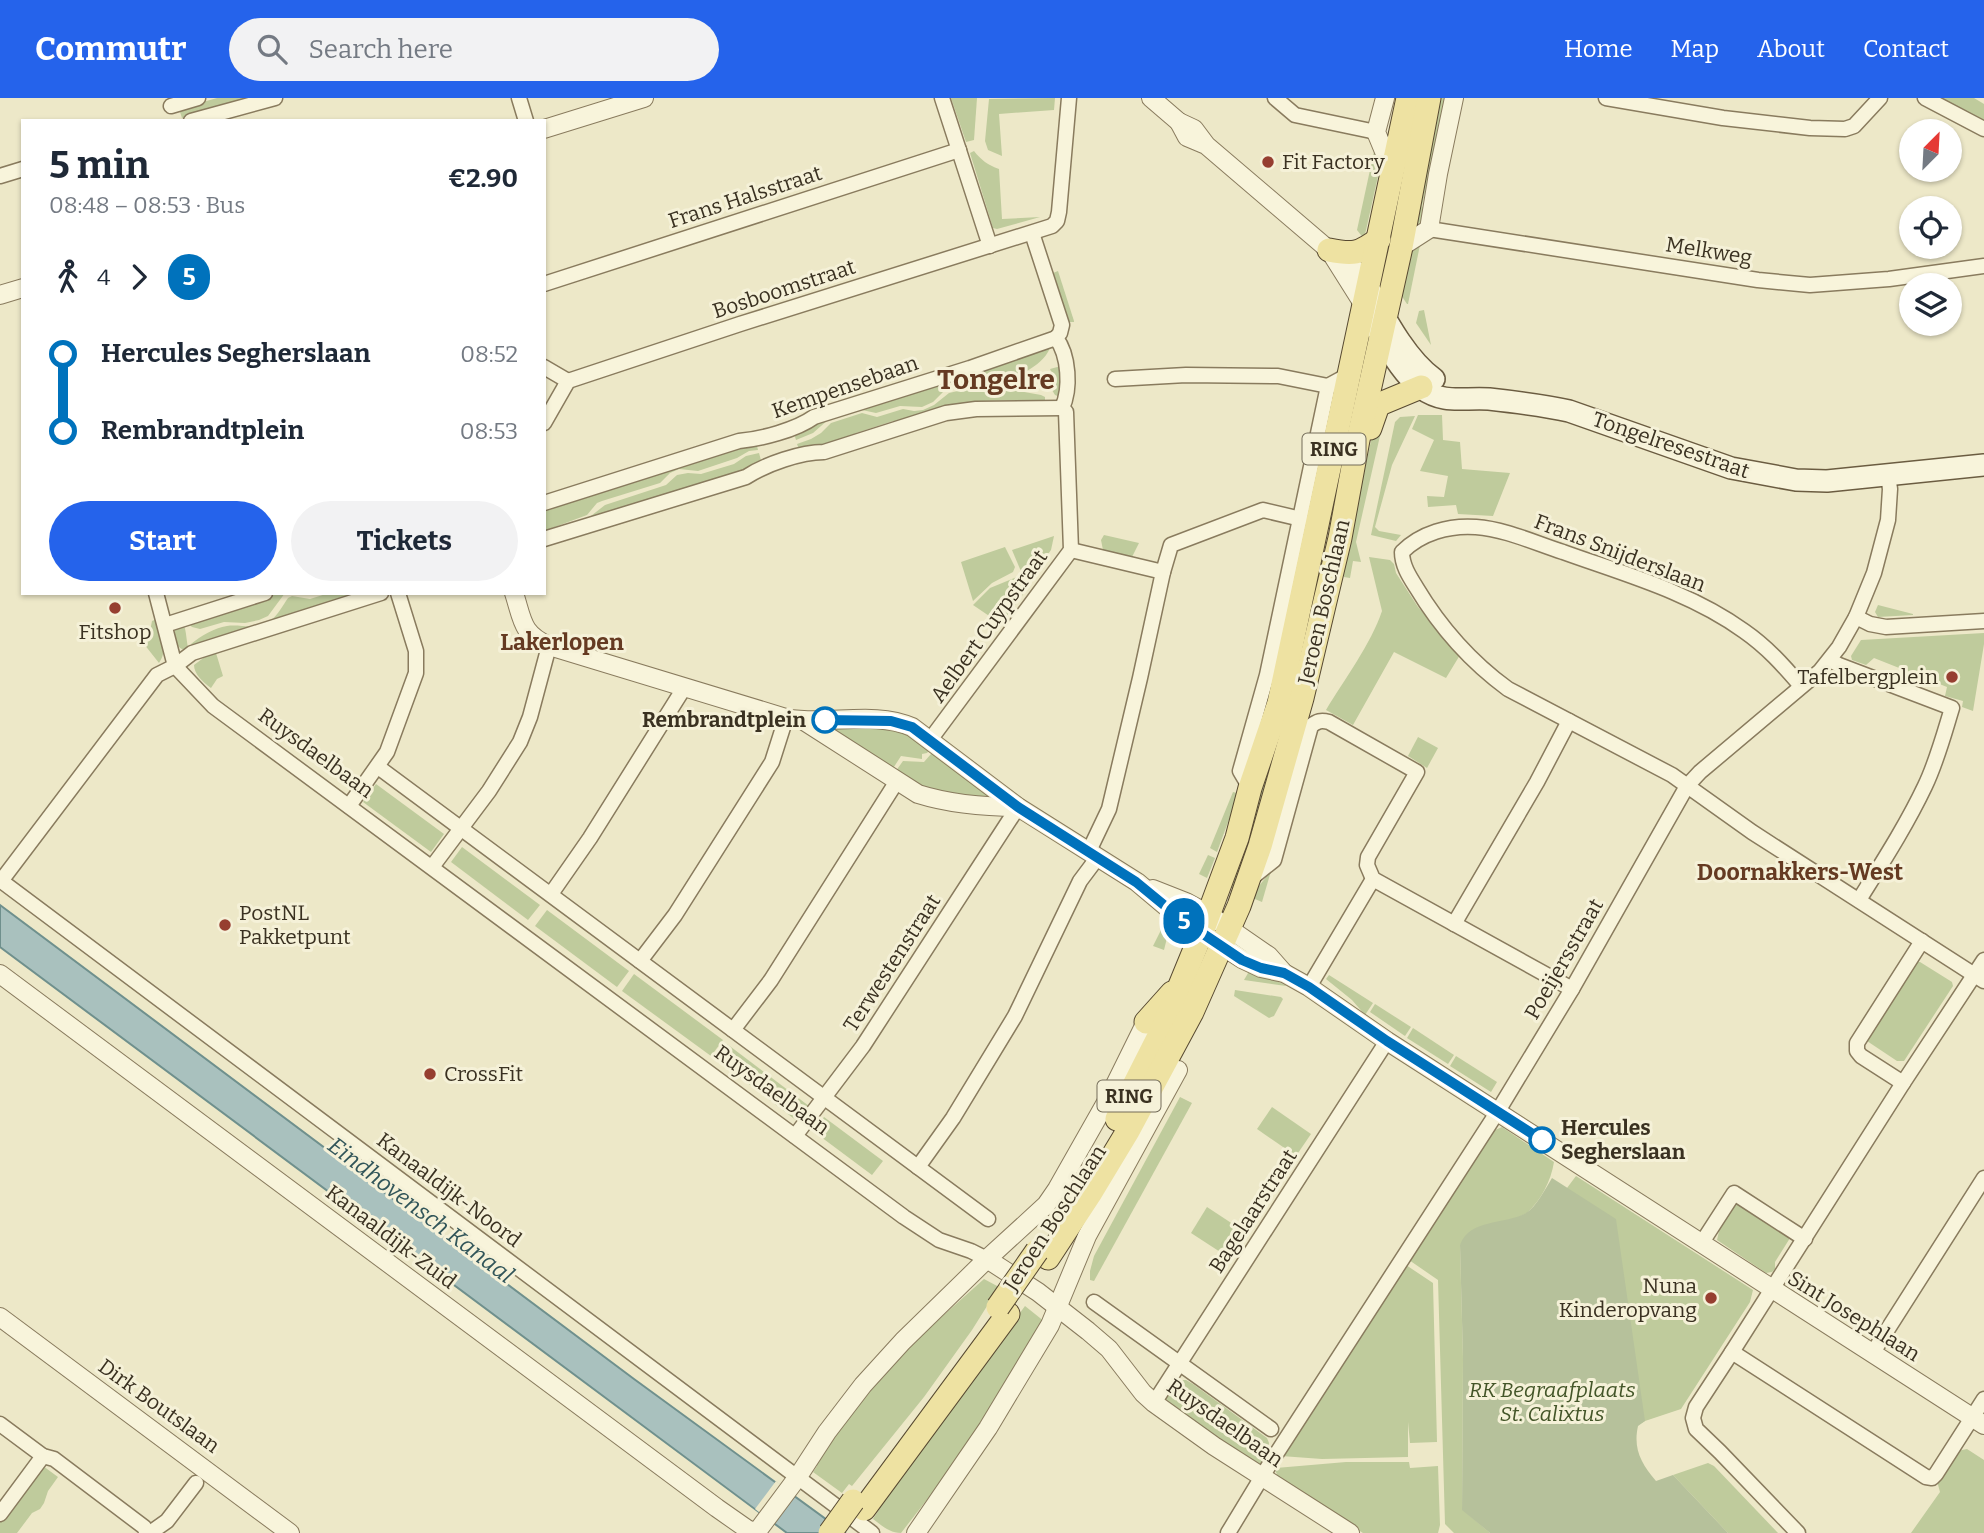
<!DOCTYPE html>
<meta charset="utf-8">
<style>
body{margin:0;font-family:Bitter,serif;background:#f2f2f3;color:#1f2937;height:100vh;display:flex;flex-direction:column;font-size:26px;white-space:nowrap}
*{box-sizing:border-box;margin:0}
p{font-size:23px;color:#747a83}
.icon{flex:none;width:38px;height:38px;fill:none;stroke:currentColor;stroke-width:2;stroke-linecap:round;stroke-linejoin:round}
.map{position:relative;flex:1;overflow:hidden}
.details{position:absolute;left:21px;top:21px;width:525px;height:476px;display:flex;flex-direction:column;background:#fff;border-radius:0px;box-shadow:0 2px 5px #0004}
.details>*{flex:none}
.badge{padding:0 14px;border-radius:23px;font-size:24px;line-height:46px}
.needle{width:46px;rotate:24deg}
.controls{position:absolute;left:1899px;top:21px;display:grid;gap:14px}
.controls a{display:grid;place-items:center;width:63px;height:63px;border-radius:50%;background:#fff;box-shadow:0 2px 5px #0004;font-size:35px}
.map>.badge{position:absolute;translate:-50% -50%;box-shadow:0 0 0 4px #fff}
.legs{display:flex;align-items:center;gap:10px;height:77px;padding:0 28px;font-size:23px}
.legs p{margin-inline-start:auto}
.headline{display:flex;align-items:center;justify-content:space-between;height:119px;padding:0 28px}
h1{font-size:38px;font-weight:700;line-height:52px}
.cta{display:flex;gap:14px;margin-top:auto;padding:14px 28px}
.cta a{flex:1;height:80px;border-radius:42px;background:#2563eb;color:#fff;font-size:28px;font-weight:700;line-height:80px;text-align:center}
.cta a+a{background:#f2f2f3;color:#1f2937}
ul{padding:0 28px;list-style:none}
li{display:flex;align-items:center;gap:24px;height:77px;font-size:26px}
li i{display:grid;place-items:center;width:10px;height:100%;margin:0 9px;background:currentColor}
li i::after{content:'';width:18px;height:18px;margin:-9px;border:5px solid;border-radius:50%;background:#fff}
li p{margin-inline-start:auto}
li:first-child i{background:linear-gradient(#0000 50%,currentColor 0)}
li:last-child i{background:linear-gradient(currentColor 50%,#0000 0)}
header{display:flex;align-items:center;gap:42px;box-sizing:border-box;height:98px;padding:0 35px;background:#2563eb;color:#fff}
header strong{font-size:33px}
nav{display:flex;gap:38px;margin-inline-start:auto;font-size:24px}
.search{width:490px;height:63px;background:#f2f2f3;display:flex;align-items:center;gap:18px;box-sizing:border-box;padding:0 24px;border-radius:38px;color:#747a83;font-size:26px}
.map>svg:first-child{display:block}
.green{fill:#bfcb9c}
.cemetery{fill:#b6c19b}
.water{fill:#a9c1be;stroke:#6f908d;stroke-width:2}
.pier{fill:#ede8c8}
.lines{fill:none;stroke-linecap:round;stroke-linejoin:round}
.minor-casing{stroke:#897b5e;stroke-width:17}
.tertiary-casing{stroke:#897b5e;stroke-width:20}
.secondary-casing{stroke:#6b5c41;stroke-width:24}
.primary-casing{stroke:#574931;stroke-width:25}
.minor{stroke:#f8f4db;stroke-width:14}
.tertiary{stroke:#f8f4db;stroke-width:18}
.secondary{stroke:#f8f4db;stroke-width:21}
.primary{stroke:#eee2a2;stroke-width:23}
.primary-bridge-casing{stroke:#574931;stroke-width:25;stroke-linecap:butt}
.primary-bridge{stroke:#eee2a2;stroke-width:23}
.line-1-casing{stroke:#fff;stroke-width:16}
.line-1{stroke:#0072bc;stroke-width:10}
.poi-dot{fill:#963e30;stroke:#f5f1d8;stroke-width:2.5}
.stop-1-dot{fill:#fff;stroke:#0072bc;stroke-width:3.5}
.labels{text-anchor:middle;stroke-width:6;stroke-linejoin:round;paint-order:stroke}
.shield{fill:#f5f1d8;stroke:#726b58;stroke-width:2}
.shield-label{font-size:19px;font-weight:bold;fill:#3a3121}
.poi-label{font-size:21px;fill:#3a3121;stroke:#f5f1d8;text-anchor:start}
.street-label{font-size:21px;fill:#3a3121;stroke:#f5f1d8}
.stop-label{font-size:21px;font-weight:bold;fill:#3a3121;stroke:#f5f1d8;text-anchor:end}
.park-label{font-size:21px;font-style:italic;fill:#435528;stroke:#f5f1d8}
.neighbourhood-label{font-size:23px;font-weight:bold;fill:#653a22;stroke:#f5f1d8}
.water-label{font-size:23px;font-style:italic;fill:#315559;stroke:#f5f1d8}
.district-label{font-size:28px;font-weight:bold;fill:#653a22;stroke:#f5f1d8}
</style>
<header>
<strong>Commutr</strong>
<div class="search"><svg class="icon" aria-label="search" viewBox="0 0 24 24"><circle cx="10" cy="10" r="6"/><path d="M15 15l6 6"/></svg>Search here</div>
<nav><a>Home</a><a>Map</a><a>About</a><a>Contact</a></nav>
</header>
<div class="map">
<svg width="1984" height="1435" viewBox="0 0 1984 1435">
<rect width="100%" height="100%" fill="#ede8c8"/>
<g class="green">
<polygon points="217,0 247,0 182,20 179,11"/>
<polygon points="951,0 977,0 974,42 966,44"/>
<polygon points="1055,0 1054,12 999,16 1002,58 988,52 985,43 989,1"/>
<polygon points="1435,0 1446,0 1422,108 1425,114 1421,123 1413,133"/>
<polygon points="1936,0 1974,0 1984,6 1984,25"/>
<polygon points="1375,49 1381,65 1364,141 1357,132"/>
<path d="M974,53c7,9 14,14 25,18l3,50 38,-2 -43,12 -4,-1 -23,-75z"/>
<polygon points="1422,137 1408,206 1407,206 1397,191 1410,153"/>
<polygon points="1058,173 1074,223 1074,224 1068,224 1053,175"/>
<polygon points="1424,212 1431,247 1416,225 1419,213"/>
<path d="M1044,249h6c-5,19 -41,35 -60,39 -9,2 -20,0 -29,0l-1,-4 12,-4 -1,-8 70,-18z"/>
<polygon points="1061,268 1060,299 1055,297 1052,292 1056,284 1050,271"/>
<polygon points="940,282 943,289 956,285 956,289 943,294 933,304 922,309 900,308 876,315 862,312 829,321 813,335 796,342 793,332"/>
<polygon points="1002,290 1041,297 1045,299 1045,305 1019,305 1016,302 984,303 978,308 898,325 893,323 856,335 853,340 800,354 797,346 811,341 821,335 831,325 862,315 877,319 903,311 914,313 923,312 934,307 949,295 962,292 982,293"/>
<polygon points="1389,313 1384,320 1356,444 1361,464 1353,463 1350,480 1344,479 1343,474 1375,324"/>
<polygon points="1418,317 1442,317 1443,342 1460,344 1462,371 1510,375 1493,418 1458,416 1456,407 1428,409 1427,398 1444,399 1448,378 1420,373 1434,342 1412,331"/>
<polygon points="1415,318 1392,367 1375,429 1379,433 1401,437 1396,443 1371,437 1395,324 1400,319"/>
<polygon points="756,344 758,352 749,353 737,360 698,373 679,371 670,375 660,385 602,403 597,405 587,417 544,433 544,410 591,394 596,396 626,386 631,381"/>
<polygon points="759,355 762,366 735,378 730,377 582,425 605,407 666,387 677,377 688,375 701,376 734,366 746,358"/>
<polygon points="1104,437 1139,445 1132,459 1103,452 1101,442"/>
<polygon points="1054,438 1051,452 1029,482 1020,471 1012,452"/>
<polygon points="1005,449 1015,469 1013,474 992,485 973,503 961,464"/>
<path d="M1369,459l21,3 4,4 2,9 22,34 42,48 -14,23 -52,-26 -41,73 -27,-15c18,-30 45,-66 56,-99z"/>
<polygon points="1019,478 1030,487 1001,526 973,507 990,490"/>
<polygon points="275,495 285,495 268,518 259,522 245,525 224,524 200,531 192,529 187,524"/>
<path d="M329,495h38l-175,54 -1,-3c10,-8 23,-16 36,-18 15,-2 30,5 44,-6 7,-5 12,-15 17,-22l4,-2 18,3z"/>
<polygon points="1878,507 1913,516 1913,517 1878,519 1875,514"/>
<path d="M157,521c4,16 12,30 2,44l-15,-19 6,-13 2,-10z"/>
<path d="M183,525c4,8 3,19 6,28 -13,-1 -19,-14 -12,-24z"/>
<polygon points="1984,535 1984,546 1973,613 1962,609 1963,603 1945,598 1947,589 1874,560 1866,567 1852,562 1851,558 1861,542"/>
<path d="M216,555l7,23 -6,3 -6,9c-8,-6 -17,-14 -17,-23l12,-9z"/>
<polygon points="1287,609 1237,793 1230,789"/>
<polygon points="885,625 933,648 927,655 922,656 922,661 901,658 892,672 833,632 835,629 884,630"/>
<polygon points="1418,639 1438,650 1427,670 1408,658"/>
<polygon points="931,656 934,656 989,697 989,700 945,700 893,677 903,663 924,664"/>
<polygon points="376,686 444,736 431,754 363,704"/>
<polygon points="1233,694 1237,695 1237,700 1217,754 1210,750"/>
<polygon points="462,749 540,807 528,822 451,764"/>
<polygon points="1208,757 1215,760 1207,780 1199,776"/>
<polygon points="1271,773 1262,804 1250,799"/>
<polygon points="547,812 629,873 617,889 535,828"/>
<polygon points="1163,828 1168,836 1164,852 1153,848"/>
<polygon points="1916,864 1920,864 1952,884 1953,888 1904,963 1897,963 1867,943 1867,941"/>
<polygon points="1251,870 1285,887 1286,888 1244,882"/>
<polygon points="634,876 723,942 711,958 622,893"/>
<polygon points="1329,877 1373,905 1365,917 1352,902 1326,881"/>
<polygon points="1235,892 1281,899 1283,901 1274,918 1269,920 1234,898"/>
<polygon points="1375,906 1411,929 1405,938 1370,914"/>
<polygon points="1413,930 1454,957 1448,966 1407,940"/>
<polygon points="727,946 809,1008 797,1023 716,961"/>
<polygon points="1456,958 1497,984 1491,994 1450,968"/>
<polygon points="1180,999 1192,1005 1094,1183 1090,1182 1090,1173 1094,1158"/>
<polygon points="1272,1009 1311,1036 1296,1058 1257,1031"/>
<polygon points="824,1019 883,1063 872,1077 813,1033"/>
<path d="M1502,1029l52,35c-3,19 -13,38 -27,51l-67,32 3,113 -1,151 28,24h-36l-9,-9 -7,-244 -29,-20 86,-130z"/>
<polygon points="1576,1078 1753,1192 1750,1204 1681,1311 1645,1323 1638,1327 1564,1094"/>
<polygon points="1736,1106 1790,1140 1775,1164 1775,1171 1772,1174 1766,1175 1717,1142 1720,1129"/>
<polygon points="1207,1109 1248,1136 1231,1161 1191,1135"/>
<polygon points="1406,1167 1433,1185 1437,1344 1410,1345 1408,1324 1408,1359 1322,1361 1281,1358"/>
<polygon points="984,1181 999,1189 972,1232 924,1299 852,1388 849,1386 842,1395 813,1374 817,1368 815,1365 857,1305 899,1257"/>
<path d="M1025,1208l20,16 -67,112 -77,99c-11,0 -19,-7 -28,-14l7,-11 -3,-2z"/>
<polygon points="1180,1282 1186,1282 1193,1286 1267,1340 1269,1345 1267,1364 1260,1367 1253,1365 1164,1304 1166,1293"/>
<polygon points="1967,1351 1984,1362 1984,1435 1911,1435 1940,1394 1937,1383 1957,1353"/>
<polygon points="1346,1364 1409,1364 1410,1370 1438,1368 1440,1427 1438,1435 1363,1435 1279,1381 1275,1372 1276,1370"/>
<polygon points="1708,1365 1714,1368 1778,1435 1728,1435 1673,1377"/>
<polygon points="43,1368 58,1379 48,1393 44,1405 40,1411 32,1415 17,1435 0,1435 0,1424"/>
</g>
<path class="cemetery" d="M1552,1080l64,41 29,202 -7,5c-5,23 3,37 18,55l17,-6 55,58h-238l-28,-23 1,-152 -3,-113c10,-27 45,-20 66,-32 11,-7 19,-24 26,-35z"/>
<polygon class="water" points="0,807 634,1281 845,1435 787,1435 0,849"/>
<polygon class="pier" points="776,1383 795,1397 774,1426 755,1411"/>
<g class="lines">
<defs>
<g id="minor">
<polyline points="519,0 526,23"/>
<polyline points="942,0 990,148"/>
<polyline points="1275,0 1295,17 1376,34"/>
<polyline points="1606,0 1723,20 1810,30 1845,31 1854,28 1880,0"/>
<polyline points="1925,0 1984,31"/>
<polyline points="171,8 198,0"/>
<polyline points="191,23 275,0"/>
<polyline points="0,78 23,71"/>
<polyline points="1429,131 1758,182 1810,187 1889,181 1984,168"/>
<polyline points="1032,135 1062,227 1060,235 1056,240"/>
<polyline points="544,186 959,52"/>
<path d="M1056,240c13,17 15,51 6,70"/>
<polyline points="544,269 568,283"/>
<polyline points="1115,281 1186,277 1278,278 1328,288"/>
<polyline points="544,325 568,283 740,226 1052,128 1057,123 1059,114 1069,0"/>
<path d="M544,405l195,-62c22,-2 57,-11 75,-24l156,-49 86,-30"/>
<path d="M544,441l202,-62c20,-13 55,-25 78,-25l122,-39 30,-4 86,-1"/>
<polyline points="1071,452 1163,474"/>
<polyline points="156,495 175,568"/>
<polyline points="1856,519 1870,526 1886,529 1984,523"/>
<polyline points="165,527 265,495"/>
<path d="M1830,562l9,5 113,43c-8,26 -15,53 -27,78 -19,40 -43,77 -66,114"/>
<polyline points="175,568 213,608 904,1119 939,1142 971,1153 987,1161"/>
<path d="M1801,588c-18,-21 -34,-39 -57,-55 -54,-39 -120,-57 -181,-79 -28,-9 -58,-23 -87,-25 -27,-2 -55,6 -74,25 0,13 7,24 14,35 24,40 55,75 92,102l164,86 80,57 232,149"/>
<polyline points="930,642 1071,452 1066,314 1062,310"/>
<polyline points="378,669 988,1121"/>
<polyline points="1250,690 1240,673 1267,577 1328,288 1350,276"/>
<polyline points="349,708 387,654 416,575 416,553 398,495"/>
<polyline points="1089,753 1109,711 1140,580 1163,474 1171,447 1263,412 1301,421"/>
<polyline points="432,769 489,693 520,644 530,619 549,548"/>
<polyline points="0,782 872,1435"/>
<path d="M1249,782l25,-20 37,-134c6,-5 10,-6 18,-4l88,50 -49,85 -1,8 6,14 199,110"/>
<polyline points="1,783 157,577 175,568 192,555 381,495"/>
<polyline points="551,796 590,740 684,590"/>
<polyline points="1454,826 1537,684 1569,623"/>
<polyline points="640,863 675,817 772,664 786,620"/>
<polyline points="1309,889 1373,781"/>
<polyline points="733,932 771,882 897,683"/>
<polyline points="1903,985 1861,958 1857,953 1857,945 1922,843"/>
<polyline points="795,1038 863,948 1018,709"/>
<polyline points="918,1069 953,1020 1015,918 1080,783 1098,759"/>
<polyline points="1701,1146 1734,1095 1805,1141"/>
<polyline points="1094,1204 1271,1331"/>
<polyline points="1732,1254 1926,1379 1932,1380 1936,1376 1984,1301"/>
<polyline points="1872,1256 1984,1080"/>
<polyline points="1154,1305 1387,943"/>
<polyline points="0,1326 43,1358 54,1361 144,1429 147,1435"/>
<polyline points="0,1416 43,1358"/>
<polyline points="150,1435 167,1423 196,1385"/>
<polyline points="1228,1435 1271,1364 1498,1013 1572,891 1687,688 1700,674 1820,573 1839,549 1856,519 1874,475 1888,422 1890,391 1888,377"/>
<polyline points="1798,1435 1720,1354 1696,1331 1693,1320 1696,1309 1732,1254 1903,985 1984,862"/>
</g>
<g id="tertiary">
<polyline points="1151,0 1179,24"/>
<polyline points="1385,0 1376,34 1393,75"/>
<polyline points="544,31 644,0"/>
<polyline points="1206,47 1187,39 1179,24 1194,31 1206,47 1329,152 1348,162 1369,191"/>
<polyline points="1401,149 1429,131 1438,76 1454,0"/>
<polyline points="1331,155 1365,209"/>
<polyline points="0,197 23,190"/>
<path d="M514,495c9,28 7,40 35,53l237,72c41,8 87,-8 126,9l106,80 119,75 44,37 61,40 19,9 23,5 25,14 78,54 597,384"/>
<path d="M804,623l114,73c32,10 66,13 100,13"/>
<polyline points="1153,791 1186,804 1208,816 1269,858 1284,875"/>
<polyline points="0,876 717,1410 747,1431 757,1435"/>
<polyline points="987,1161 1038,1194 1088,1233 1109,1251 1143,1295 1154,1305 1214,1348 1350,1435"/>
<polyline points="0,1219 290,1435"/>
<polyline points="756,1435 797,1380 827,1334 863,1287 903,1243 987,1161 1046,1107 1057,1091 1108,1001 1146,924"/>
<polyline points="916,1435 988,1330 1050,1227 1087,1138 1178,972"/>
</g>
<g id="secondary">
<path d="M1369,191c16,29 37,70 65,90"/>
<path d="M1376,229c13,21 25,46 45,61 24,17 42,9 68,11 27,3 54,6 80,12l162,57 65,12 31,1 157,-16"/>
</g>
<g id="primary">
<path d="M1329,152c24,5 30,4 50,-11"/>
<polyline points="1370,330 1377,310 1380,306 1421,289"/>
<polyline points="1146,924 1172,895"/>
<polyline points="1117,1021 1161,934 1202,834 1237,740 1250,690 1279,605 1408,0"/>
<polyline points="1048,1160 1090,1096 1128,1033 1192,914 1239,808 1260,748 1302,600 1340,440 1358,342 1401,149 1429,0"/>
<polyline points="864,1411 1008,1216"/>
</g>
</defs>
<use href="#minor" class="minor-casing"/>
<use href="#tertiary" class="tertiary-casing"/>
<use href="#secondary" class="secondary-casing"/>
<use href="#primary" class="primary-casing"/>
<use href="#minor" class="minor"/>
<use href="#tertiary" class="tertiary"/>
<use href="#secondary" class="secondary"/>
<use href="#primary" class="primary"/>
<defs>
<g id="primary-bridge">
<polyline points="998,1209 1037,1153"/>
<polyline points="830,1435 853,1403"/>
</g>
</defs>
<use href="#primary-bridge" class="primary-bridge-casing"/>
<use href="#primary-bridge" class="primary-bridge"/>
</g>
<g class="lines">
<defs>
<polyline id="line-1" points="825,622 891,623 912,629 1018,709 1136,784 1181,821 1242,862 1261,870 1284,875 1309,889 1387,943 1542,1042"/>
</defs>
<use href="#line-1" class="line-1-casing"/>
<use href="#line-1" class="line-1"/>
</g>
<g class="poi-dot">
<circle cx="1268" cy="64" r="7"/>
<circle cx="115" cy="510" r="7"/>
<circle cx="1952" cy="579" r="7"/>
<circle cx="225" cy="827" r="7"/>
<circle cx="430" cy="976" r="7"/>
<circle cx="1711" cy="1200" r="7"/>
</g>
<g class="stop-1-dot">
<circle cx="825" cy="622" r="12"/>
<circle cx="1542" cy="1042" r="12"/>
</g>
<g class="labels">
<g class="shield">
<rect x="1302.5" y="335.5" width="63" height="31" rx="5"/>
<rect x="1097.5" y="982.5" width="63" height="31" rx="5"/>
</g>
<g class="shield-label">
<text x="1334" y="358">RING</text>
<text x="1129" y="1005">RING</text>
</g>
<g class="poi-label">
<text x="1282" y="71">Fit Factory</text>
<text x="115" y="541" text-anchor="middle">Fitshop</text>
<text x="1938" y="586" text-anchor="end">Tafelbergplein</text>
<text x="239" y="822">PostNL<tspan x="239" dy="24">Pakketpunt</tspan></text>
<text x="444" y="983">CrossFit</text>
<text x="1697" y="1195" text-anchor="end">Nuna<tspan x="1697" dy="24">Kinderopvang</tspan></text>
</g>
<g class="street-label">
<text transform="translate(745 99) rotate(-18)" y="7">Frans Halsstraat</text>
<text transform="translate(1709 153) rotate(9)" y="7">Melkweg</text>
<text transform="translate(784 191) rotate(-18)" y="7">Bosboomstraat</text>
<text transform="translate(845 289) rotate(-19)" y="7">Kempensebaan</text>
<text transform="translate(1671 347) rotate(19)" y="7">Tongelresestraat</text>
<text transform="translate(1620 455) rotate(21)" y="7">Frans Snijderslaan</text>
<text transform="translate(1324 504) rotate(-77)" y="7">Jeroen Boschlaan</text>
<text transform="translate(989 528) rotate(-54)" y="7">Aelbert Cuypstraat</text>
<text transform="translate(316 655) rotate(36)" y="7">Ruysdaelbaan</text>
<text transform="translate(1564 861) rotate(-60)" y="7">Poeijersstraat</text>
<text transform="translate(892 865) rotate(-57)" y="7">Terwestenstraat</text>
<text transform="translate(772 992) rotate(36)" y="7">Ruysdaelbaan</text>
<text transform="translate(449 1092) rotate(37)" y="7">Kanaaldijk-Noord</text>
<text transform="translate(1253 1113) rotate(-57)" y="7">Bagelaarstraat</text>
<text transform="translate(1055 1120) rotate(-57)" y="7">Jeroen Boschlaan</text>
<text transform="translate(391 1139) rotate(37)" y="7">Kanaaldijk-Zuid</text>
<text transform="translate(1854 1218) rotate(32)" y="7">Sint Josephlaan</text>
<text transform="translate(159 1308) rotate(36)" y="7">Dirk Boutslaan</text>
<text transform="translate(1225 1325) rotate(35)" y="7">Ruysdaelbaan</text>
</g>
<g class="stop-label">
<text x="806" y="629">Rembrandtplein</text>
<text x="1561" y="1037" text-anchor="start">Hercules<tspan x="1561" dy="24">Segherslaan</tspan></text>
</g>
<g class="park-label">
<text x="1552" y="1299">RK Begraafplaats<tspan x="1552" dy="24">St. Calixtus</tspan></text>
</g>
<g class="neighbourhood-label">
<text x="562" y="552">Lakerlopen</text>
<text x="1800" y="782">Doornakkers-West</text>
</g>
<g class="water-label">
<text transform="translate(421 1112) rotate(37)" y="8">Eindhovensch Kanaal</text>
</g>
<g class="district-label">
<text x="996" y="291">Tongelre</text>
</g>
</g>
</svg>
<div class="controls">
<a><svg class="needle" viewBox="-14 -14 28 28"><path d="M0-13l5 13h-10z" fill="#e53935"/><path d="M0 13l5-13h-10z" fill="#747a83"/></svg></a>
<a><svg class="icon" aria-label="locate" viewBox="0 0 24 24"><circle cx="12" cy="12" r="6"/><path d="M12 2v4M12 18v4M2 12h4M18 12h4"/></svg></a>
<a><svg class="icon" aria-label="layers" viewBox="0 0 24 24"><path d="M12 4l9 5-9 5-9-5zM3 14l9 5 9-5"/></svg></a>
</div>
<b class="badge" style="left:1184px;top:823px;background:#0072bc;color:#fff">5</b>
<section class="details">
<div class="headline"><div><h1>5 min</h1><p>08:48 – 08:53 · Bus</p></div><b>€2.90</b></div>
<div class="legs"><svg class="icon" aria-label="walk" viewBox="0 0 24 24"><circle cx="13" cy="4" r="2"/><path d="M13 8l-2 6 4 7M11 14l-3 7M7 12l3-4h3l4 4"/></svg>4<svg class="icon" aria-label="forward" viewBox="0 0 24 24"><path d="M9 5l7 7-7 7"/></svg><b class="badge" style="background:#0072bc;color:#fff">5</b></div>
<ul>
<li><i style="color:#0072bc"></i><b>Hercules Segherslaan</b><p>08:52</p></li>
<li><i style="color:#0072bc"></i><b>Rembrandtplein</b><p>08:53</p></li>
</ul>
<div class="cta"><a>Start</a><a>Tickets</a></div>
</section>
</div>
